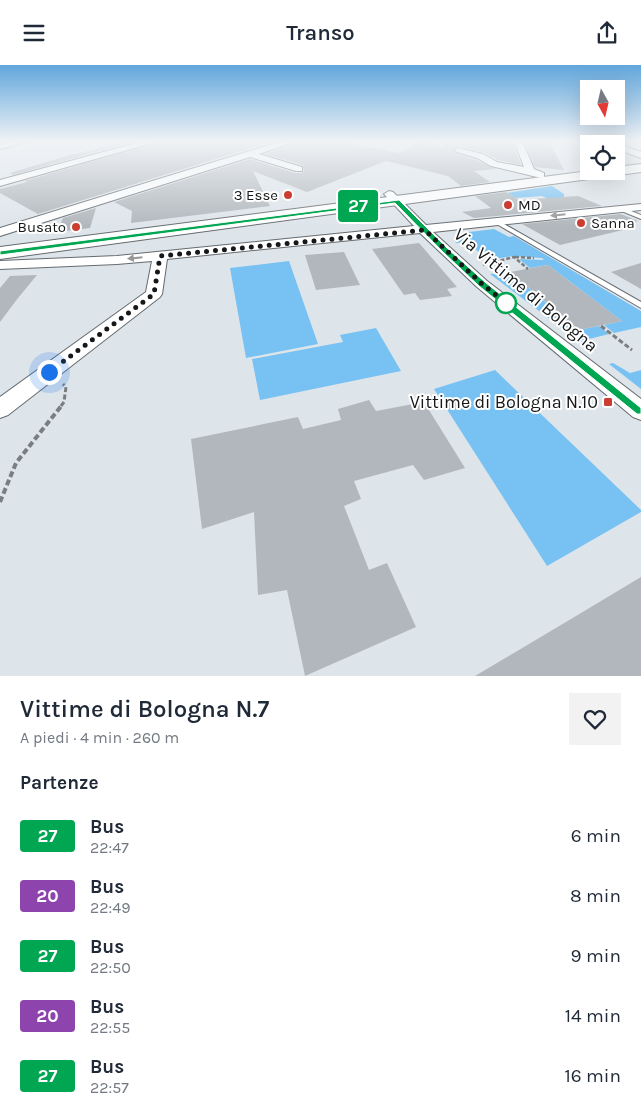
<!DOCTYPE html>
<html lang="it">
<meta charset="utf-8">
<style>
body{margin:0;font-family:Karla,sans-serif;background:#f2f2f3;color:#1f2937;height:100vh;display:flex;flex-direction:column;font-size:19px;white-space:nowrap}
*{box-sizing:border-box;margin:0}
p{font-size:16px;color:#747a83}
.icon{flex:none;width:28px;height:28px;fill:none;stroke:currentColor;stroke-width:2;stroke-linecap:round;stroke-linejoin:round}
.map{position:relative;height:611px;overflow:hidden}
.panel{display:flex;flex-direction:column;background:#fff;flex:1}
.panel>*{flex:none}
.badge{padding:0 10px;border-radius:4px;font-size:18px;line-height:32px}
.needle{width:32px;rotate:172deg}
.controls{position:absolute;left:580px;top:15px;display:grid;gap:10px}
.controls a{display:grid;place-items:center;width:45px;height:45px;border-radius:0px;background:#fff;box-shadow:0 5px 20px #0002;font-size:25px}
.you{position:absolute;width:25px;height:25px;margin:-12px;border:4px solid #fff;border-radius:50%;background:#1a73e8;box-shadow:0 0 0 8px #1a73e833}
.map>.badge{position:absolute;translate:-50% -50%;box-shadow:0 0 0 2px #fff}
h2{padding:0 20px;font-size:19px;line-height:45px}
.round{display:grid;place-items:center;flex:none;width:52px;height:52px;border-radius:0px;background:#f2f2f3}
.summary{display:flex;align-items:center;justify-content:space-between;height:85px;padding:0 20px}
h1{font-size:24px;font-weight:600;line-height:38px}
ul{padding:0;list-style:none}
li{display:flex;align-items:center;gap:15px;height:60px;padding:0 20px}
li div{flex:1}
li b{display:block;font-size:19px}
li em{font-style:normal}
li .badge{min-width:55px;font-weight:700;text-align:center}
header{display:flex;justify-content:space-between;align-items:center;height:65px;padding:0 20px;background:#fff;font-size:22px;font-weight:600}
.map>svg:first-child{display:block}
.green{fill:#77c1f3}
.building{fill:#b1b7bc}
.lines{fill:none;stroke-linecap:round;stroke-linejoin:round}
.service-casing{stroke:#656b6f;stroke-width:2}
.minor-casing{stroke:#656b6f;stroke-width:2}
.secondary-casing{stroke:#656b6f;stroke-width:2}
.path-far2{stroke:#797e81;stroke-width:2.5;stroke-dasharray:4 2;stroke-linecap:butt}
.path-far1{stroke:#797e81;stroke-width:3;stroke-dasharray:5 2.5;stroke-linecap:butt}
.path{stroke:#797e81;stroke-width:4;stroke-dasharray:6 3;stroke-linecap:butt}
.service{fill:#fff;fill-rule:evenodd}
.minor{fill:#fff;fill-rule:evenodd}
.secondary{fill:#fff;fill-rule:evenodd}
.oneway{fill:#969798}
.line{fill:#00a651;stroke:#fff}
.walk{stroke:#151719;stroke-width:5;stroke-dasharray:0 9}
.poi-dot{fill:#ca3d30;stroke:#fff;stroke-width:2}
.stop-dot{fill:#fff;stroke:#00a651;stroke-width:2.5}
.labels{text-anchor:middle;stroke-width:4;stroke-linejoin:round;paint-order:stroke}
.far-poi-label{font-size:15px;fill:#151719;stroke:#fff;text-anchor:end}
.street-label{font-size:18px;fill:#151719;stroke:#fff}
.poi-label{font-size:18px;fill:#151719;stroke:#fff;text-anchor:end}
</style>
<header><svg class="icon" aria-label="menu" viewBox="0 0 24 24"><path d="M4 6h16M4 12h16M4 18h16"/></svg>Transo<svg class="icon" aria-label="share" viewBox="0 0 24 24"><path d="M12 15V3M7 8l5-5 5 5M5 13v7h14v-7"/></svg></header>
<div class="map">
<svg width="641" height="611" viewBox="0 0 641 611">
<rect width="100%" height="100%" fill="#dee5ea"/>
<g class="green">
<polygon points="552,121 564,129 564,132 561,132 559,139 542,131 516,133 507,128"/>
<polygon points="494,164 509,172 514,171 641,246 641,262 614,268 604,260 622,256 548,200 530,203 519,194 544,195 542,193 513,191 488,195 467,177 456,178 454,174 461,168"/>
<polygon points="289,196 318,279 246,293 230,203"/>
<polygon points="510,207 578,265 599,261 609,269 585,275 596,285 592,286 490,209"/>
<polygon points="376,263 401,306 260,335 252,294 343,277 340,270"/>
<polygon points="613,298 630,308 641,305 641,324 609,299"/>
<polygon points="495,305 641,445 641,447 547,501 434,324"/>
</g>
<g class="building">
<polygon points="131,76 135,76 13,110 10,108 70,90"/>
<polygon points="161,76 274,76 38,149 0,128 0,124 27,117 25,116"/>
<polygon points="298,76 337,76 400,88 418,77 443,82 443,76 512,76 521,100 498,95 483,87 458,81 452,87 476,95 496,104 474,106 490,117 461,121 448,111 386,96 307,127 253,106 270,141 131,158 132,146 114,137 250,94 295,108 302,108 304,106 303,100 265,89"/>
<polygon points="524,76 549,76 564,105 535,102"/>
<polygon points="506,127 519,135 578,131 602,141 474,153 462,147 491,143 475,131"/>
<polygon points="96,143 90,163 57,167 63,153"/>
<polygon points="621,149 638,156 617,162 623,165 560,180 522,159"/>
<polygon points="419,178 457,222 447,224 452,231 420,235 415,228 404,230 372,184"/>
<polygon points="344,187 360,220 316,225 305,190"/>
<polygon points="641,198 641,224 611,207"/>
<polygon points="548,200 565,213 622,256 579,265 510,207"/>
<polygon points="37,210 18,233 0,257 0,223 10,211"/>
<polygon points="369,335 376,346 424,337 465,403 424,415 413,400 354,416 361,434 344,441 369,505 387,498 416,562 305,611 287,525 258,530 254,447 202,464 191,374 298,352 303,364 341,355 338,344"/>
<polygon points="641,512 641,611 475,611 576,551"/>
</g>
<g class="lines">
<defs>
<g id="service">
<polygon points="621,142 641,150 641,154 619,145 618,144"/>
<polygon points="497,155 641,237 641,243 495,158 495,156"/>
</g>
<g id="minor">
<polygon points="14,76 30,76 0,84 0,80"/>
<polygon points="144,76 159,76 0,121 0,115"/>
<polygon points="282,76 296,76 259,89 302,102 302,106 296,106 250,92 0,171 0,163"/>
<polygon points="514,76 522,76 534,104 544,108 544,112 541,113 491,101 477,93 454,86 458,83 483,89 497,97 524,102"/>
<polygon points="615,79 619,79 641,87 641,93 616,84"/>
<polygon points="389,126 393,127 426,160 641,139 641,145 433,167 487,216 641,334 641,355 633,352 477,222 420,168 167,194 162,229 160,232 8,350 0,353 0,332 146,227 152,196 117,199 0,204 0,196 117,191 414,161 384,129"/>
</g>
<polygon id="secondary" points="641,99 641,107 0,194 0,182 589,106 616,106 616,102"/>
</defs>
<use href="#service" class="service-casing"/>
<use href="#minor" class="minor-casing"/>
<use href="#secondary" class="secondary-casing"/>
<g class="path-far2">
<polyline points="515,192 534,193"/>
<polyline points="483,200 514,192 528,204"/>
</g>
<g class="path-far1">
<polyline points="601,261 632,285"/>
<polyline points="61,341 64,337 66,322 63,319"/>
</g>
<polyline class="path" points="0,437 16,398 62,340"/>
<use href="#service" class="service"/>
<use href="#minor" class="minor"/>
<use href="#secondary" class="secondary"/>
</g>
<defs><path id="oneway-solid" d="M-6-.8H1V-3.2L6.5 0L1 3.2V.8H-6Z" transform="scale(1.25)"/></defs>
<g class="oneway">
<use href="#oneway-solid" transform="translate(558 150) rotate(174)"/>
<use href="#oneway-solid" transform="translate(135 193) rotate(174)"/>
</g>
<linearGradient id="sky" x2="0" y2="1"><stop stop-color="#61a6db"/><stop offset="0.47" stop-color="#f0f3f6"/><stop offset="1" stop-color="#f0f3f6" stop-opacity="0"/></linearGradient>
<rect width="641" height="162" fill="url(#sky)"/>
<polygon class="line" points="399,135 448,184 485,217 641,343 641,349 637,349 479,221 443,187 395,138 0,190 0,186"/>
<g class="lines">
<polyline class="walk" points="49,307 154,229 160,191 425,165 482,219 509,240 506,238"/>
</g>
<g class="poi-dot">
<circle cx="288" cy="130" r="5"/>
<circle cx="508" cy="140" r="5"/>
<circle cx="581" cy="158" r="5"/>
<circle cx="76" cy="162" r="5"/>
<rect x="603" y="332" width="10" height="10" rx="2.5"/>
</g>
<circle class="stop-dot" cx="506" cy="238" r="10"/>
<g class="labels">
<g class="far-poi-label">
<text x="278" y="135">3 Esse</text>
<text x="518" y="145" text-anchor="start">MD</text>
<text x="591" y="163" text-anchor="start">Sanna</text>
<text x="66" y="167">Busato</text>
</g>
<g class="street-label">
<text transform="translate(526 225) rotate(40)" y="6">Via Vittime di Bologna</text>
</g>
<g class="poi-label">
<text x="598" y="343">Vittime di Bologna N.10</text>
</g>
</g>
</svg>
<div class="controls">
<a><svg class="needle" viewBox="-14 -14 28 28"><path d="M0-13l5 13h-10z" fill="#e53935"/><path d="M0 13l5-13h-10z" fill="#747a83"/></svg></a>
<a><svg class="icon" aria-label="locate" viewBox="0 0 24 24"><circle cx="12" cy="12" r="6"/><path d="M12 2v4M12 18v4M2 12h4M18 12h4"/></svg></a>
</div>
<div class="you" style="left:49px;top:307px"></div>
<b class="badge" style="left:358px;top:141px;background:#00a651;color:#fff">27</b>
</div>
<section class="panel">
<div class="summary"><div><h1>Vittime di Bologna N.7</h1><p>A piedi · 4 min · 260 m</p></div><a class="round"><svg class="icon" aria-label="heart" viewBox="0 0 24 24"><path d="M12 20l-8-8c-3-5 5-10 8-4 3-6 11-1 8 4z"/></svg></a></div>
<h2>Partenze</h2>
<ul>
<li><span class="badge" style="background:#00a651;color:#fff">27</span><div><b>Bus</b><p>22:47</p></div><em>6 min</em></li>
<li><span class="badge" style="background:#8e44ad;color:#fff">20</span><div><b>Bus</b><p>22:49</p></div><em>8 min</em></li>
<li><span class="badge" style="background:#00a651;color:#fff">27</span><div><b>Bus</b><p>22:50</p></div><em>9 min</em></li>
<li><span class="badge" style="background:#8e44ad;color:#fff">20</span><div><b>Bus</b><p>22:55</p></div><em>14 min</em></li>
<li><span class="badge" style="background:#00a651;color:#fff">27</span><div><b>Bus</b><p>22:57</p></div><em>16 min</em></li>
</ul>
</section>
